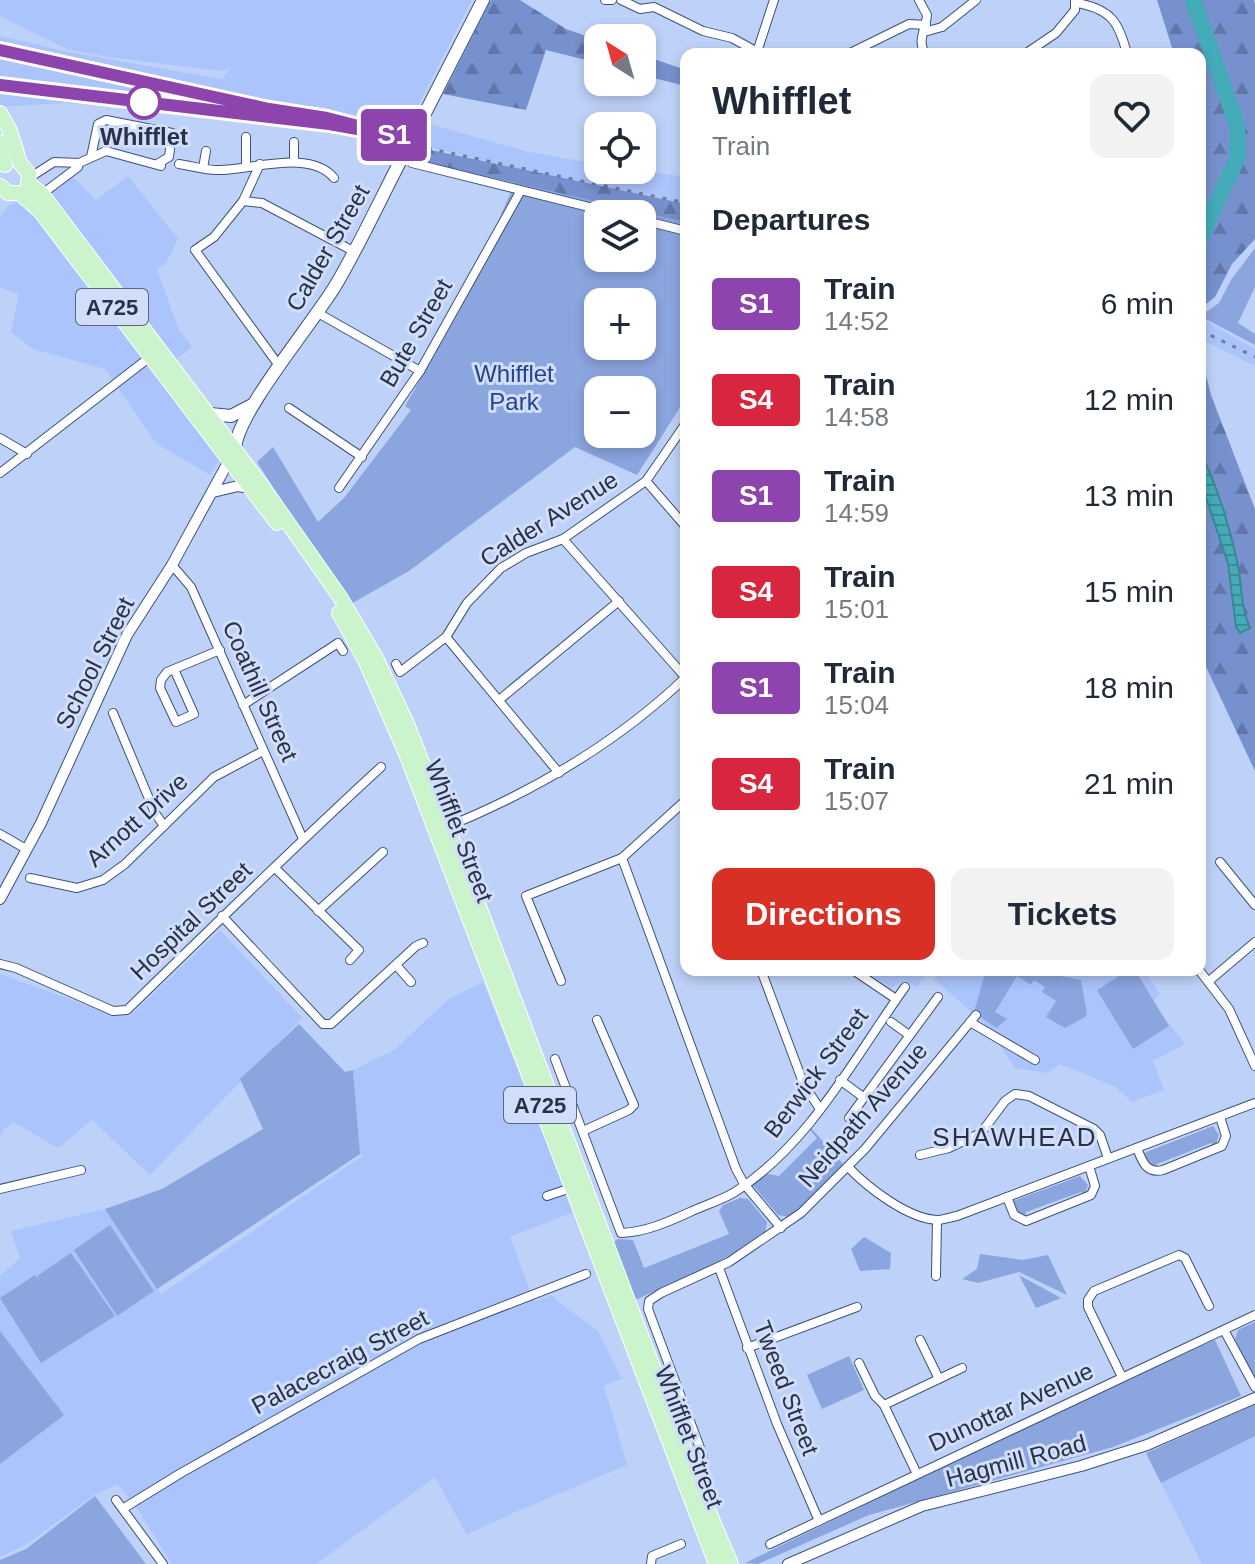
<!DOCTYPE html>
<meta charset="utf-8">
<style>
body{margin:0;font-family:Helvetica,sans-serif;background:#f2f2f3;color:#1f2937;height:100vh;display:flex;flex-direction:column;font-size:30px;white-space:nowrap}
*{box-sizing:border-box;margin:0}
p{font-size:26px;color:#747a83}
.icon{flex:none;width:44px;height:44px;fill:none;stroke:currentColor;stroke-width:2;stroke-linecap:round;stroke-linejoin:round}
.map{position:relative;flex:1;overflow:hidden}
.side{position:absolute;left:680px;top:48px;width:526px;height:928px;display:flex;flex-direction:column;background:#fff;border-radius:16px;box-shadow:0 4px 12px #0003}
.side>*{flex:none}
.badge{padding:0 16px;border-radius:6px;font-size:28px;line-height:52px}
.needle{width:52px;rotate:323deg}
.fabs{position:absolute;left:584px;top:24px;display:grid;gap:16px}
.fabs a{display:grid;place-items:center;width:72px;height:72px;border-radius:16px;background:#fff;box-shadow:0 4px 12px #0003;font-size:40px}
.map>.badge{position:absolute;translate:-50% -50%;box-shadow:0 0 0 4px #fff}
h2{padding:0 32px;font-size:30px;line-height:72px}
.round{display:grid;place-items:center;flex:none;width:84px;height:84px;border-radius:16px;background:#f2f2f3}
.summary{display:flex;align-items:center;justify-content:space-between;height:136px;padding:0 32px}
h1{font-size:38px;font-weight:800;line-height:60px}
.primary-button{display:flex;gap:16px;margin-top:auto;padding:16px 32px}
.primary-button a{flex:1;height:92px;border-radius:16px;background:#d93025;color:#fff;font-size:32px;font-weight:800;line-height:92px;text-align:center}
.primary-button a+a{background:#f2f2f3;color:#1f2937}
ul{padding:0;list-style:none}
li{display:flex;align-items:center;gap:24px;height:96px;padding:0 32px}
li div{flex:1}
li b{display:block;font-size:30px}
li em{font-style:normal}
li .badge{min-width:88px;font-weight:700;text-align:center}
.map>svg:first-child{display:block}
.built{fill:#abc4fb}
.green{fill:#8ba5df;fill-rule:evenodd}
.forest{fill:url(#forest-firs)}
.water{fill:url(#water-rules);stroke:#3b8796;stroke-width:2}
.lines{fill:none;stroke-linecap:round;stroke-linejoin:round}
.river{stroke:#43acb8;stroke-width:16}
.minor-casing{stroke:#3e517a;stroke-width:10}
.tertiary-casing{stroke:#3e517a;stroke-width:12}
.secondary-casing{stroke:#3e517a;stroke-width:14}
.primary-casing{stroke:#fff;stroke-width:16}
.minor{stroke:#fff;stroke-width:8}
.tertiary{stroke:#fff;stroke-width:10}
.secondary{stroke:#fff;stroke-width:12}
.primary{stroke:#cbf3cc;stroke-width:14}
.rail{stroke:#707e9b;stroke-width:3;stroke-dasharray:4 8;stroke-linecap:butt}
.secondary-bridge-casing{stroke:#3e517a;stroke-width:14;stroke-linecap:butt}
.secondary-bridge{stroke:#fff;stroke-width:12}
.line-casing{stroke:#fff;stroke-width:18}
.line{stroke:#8e44ad;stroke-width:12}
.stop-dot{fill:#fff;stroke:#8e44ad;stroke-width:4}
.labels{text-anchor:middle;stroke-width:6;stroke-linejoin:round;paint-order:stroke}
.shield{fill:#d0defb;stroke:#5b667c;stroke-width:2}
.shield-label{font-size:22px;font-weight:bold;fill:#293245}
.stop-label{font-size:24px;font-weight:bold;fill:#293245;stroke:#d0defb}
.street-label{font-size:24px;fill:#293245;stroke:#d0defb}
.park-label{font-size:24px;fill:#27438c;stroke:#d0defb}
.neighbourhood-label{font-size:26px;letter-spacing:2px;fill:#293245;stroke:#d0defb}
</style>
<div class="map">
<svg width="1255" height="1564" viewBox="0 0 1255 1564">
<defs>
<pattern id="forest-firs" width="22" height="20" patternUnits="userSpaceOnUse" patternTransform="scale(2)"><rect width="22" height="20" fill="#7691ce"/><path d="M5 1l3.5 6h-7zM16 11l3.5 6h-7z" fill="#6177a9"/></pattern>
<pattern id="water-rules" width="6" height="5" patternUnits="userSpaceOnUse" patternTransform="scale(2)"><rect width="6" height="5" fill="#43acb8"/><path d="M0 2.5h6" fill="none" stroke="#388d97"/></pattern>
</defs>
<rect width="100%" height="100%" fill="#bed1f8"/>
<g class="built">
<polygon points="0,0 472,0 411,119 403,142 244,117 63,103 0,107 0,36 68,52 222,79 231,68 221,71 108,57 67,49 0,16"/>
<polygon points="426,123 529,152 598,164 598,170 636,170 686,177 686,211 416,144"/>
<polygon points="71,175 96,200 128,176 178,239 166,263 157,269 178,328 192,347 166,367 227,448 210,475 156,443 105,369 33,349 11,332 19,294 0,287 0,217 8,206"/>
<polygon points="1200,318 1255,349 1255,366 1200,339"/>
<polygon points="220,930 302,1018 150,1175 92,1120 58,1148 13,1122 2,1131 0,1138 0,974 102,1011 130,1016"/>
<polygon points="862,970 931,970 916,987 904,980 891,988"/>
<polygon points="942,970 1144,970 1160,994 1152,1002 1185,1044 1153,1061 1164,1090 1132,1102 1114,1086 1060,1064 1047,1073 1015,1068 983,1022 934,979"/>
<polygon points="483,982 574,1212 510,1237 534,1302 552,1295 557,1301 598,1331 622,1379 604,1386 627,1465 513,1513 467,1535 435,1477 316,1564 172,1564 138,1510 118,1484 94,1495 27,1544 0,1557 0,1276 20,1258 11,1231 105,1209 161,1294 364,1155 360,1154 353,1070 394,1050 450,998"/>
<polygon points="1255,1436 1255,1564 1202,1564 1161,1483"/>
</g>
<g class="green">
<path d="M516,180l170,38v180l-49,77 -62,-28 -166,124 -60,34 -92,-143 16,-15 45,75 26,-24 67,-88 -6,-4 54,-94zM598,214h44v44h-44zM598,302h44v44h-44zM598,390h44v44h-44z"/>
<polygon points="1255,248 1255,287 1238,323 1255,334 1255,345 1200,316 1219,303 1231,280"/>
<polygon points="1031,970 1081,980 1087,1014 1085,1017 1065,1028 1046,1017 1056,1001 1042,992 1045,987 1034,980 1031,985 1017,976 995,1012 1007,1019 996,1028 974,1012 985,973"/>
<polygon points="1129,970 1135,970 1169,1026 1133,1049 1097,990"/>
<polygon points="299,1024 345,1072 353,1070 360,1154 157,1289 105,1209 162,1189 263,1129 240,1079"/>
<polygon points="1213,1126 1219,1135 1215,1147 1211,1143 1157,1164 1156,1169 1143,1160 1144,1153"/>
<polygon points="811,1128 844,1165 805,1205 789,1217 778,1215 752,1184 763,1173 779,1176 817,1138 810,1130"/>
<polygon points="1080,1176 1088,1185 1085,1195 1081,1192 1026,1212 1025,1217 1020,1218 1013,1207 1013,1201"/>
<polygon points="740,1198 748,1199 767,1222 765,1234 715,1264 635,1300 612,1243 618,1239 633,1240 644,1268 729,1234 719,1211 723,1205"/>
<polygon points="110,1225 154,1291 117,1316 74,1250"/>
<polygon points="864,1237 891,1253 890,1269 860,1271 851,1249"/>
<polygon points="71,1253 115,1316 41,1363 0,1298 35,1275 43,1285 37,1276"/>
<polygon points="980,1254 1023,1260 1048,1255 1067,1295 1019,1272 978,1283 962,1279 977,1269"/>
<polygon points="1019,1275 1061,1298 1036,1308"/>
<polygon points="1255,1322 1255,1381 1235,1339 1238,1330"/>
<polygon points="0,1331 64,1415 0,1464"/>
<polygon points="1215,1340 1241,1396 1113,1447 869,1515 758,1564 745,1563 1076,1402"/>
<polygon points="849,1356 864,1390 822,1409 807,1375"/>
<polygon points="1255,1404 1255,1436 1161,1483 1146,1453"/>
<polygon points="95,1496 146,1564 0,1564 0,1560 26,1549"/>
</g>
<g class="forest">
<polygon points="491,0 520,0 566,29 598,40 598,63 546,50 526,110 443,94"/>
<polygon points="1157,0 1254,0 1255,4 1255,239 1232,264 1215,297 1202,307 1200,54 1174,54"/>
<polygon points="642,55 686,70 686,105 680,103 685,86 642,75"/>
<polygon points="417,147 686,204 686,222 410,159"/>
<polygon points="1200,351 1211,395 1255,509 1255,771 1200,654"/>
</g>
<path class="water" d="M1200,451c17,35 30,77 38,115 4,22 3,42 12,62l-10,5 -4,-6 -8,-64 -28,-83z"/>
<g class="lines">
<polyline class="river" points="1193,0 1237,125 1238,157 1200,239"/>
<defs>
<g id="minor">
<polyline points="605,0 612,0"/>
<polyline points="621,0 640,9 654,7 703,31 732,38 761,54"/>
<path d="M919,0l8,15c-1,14 -11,27 -1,39"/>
<path d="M1077,3c34,6 42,19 50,51"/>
<polyline points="924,32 942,27 976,0"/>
<polyline points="757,52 774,0"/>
<polyline points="848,54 909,24 926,25"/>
<polyline points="1025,54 1056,33 1075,10 1075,0"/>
<polyline points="246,137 246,166"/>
<polyline points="294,142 294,162"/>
<polyline points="91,157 98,124 106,120 172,133 169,157 157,164"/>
<polyline points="412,163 617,214"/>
<path d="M179,164c13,2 26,6 38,6 31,1 93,-22 117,8"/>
<polyline points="203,168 206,151"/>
<polyline points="29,178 54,162 79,163 106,151 161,166"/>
<polyline points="42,194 78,167 79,163"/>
<polyline points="243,201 260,164"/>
<polyline points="642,220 686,231"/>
<polyline points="318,313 420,371"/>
<polyline points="280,367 195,250 214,237 243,201 262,203 355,252"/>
<polyline points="289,408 362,457"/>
<polyline points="0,438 27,454"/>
<polyline points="0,473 150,357"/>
<polyline points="646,481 686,527"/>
<polyline points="339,488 420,371 520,192"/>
<polyline points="563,539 686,678"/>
<polyline points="172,565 191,587 303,839"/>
<polyline points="446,637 559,773"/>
<polyline points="396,664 400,672 446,637 467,603 501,568 526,553 563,539 646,481 686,423"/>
<polyline points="174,669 194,714 176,722 160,688 161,680 167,672 220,650"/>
<polyline points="499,700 619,601"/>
<polyline points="243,705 338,643 343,651"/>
<polyline points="113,713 155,813 164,826"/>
<path d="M444,828c89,-36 172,-84 242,-151"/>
<polyline points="0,834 26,849"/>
<polyline points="622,858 736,1169 744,1184 781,1228"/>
<polyline points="1220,862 1255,905"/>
<polyline points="275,868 359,950 350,960"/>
<polyline points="30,878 77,888 103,880 125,864 214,777 263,751"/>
<polyline points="318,911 383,852"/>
<polyline points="222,916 323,1024 331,1024 416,946 423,943"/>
<path d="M0,964l16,4 97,43 14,-1c84,-82 168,-164 254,-243"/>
<polyline points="396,965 411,982"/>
<polyline points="761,970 804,1085 820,1109"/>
<polyline points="853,970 896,999"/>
<polyline points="1199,970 1229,1009 1255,1066"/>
<polyline points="561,981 526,896 622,858 686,800"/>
<polyline points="1209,981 1255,942"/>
<polyline points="891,1022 909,1035"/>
<polyline points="970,1022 1035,1060"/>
<path d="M555,1059l66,174c25,-1 47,-11 69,-21 15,-7 32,-12 45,-20 75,-48 119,-134 170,-205"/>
<polyline points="840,1080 863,1097"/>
<polyline points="849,1118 938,997"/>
<polyline points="583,1131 629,1110 634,1105 597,1020"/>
<path d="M1137,1148c5,13 9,26 26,22l59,-24 4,-10 -6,-19"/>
<polyline points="920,1155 949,1148 981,1133 1005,1101 1015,1094 1029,1096 1094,1129 1100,1135 1108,1158"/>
<path d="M848,1167c19,20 61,53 91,53 6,-1 13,-3 18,-4l298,-113"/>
<polyline points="0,1189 81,1170"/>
<polyline points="547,1196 571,1188"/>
<polyline points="1007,1197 1014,1215 1026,1221 1091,1195 1095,1186 1089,1166"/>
<polyline points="719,1268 777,1424 819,1521"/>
<polyline points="936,1276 937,1220"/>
<polyline points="1224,1330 1255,1387"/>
<polyline points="920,1340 939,1379"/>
<polyline points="747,1348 857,1307"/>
<polyline points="859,1363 875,1396 884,1405 917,1474"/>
<polyline points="1122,1377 1088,1307 1088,1300 1094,1291 1179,1255 1185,1258 1209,1306"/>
<polyline points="884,1405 962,1368"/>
<polyline points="703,1456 648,1309 649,1301 661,1293 729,1262 801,1213 865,1149 976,1015"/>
<polyline points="116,1500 163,1564"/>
<polyline points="124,1508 181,1473 419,1339 586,1274"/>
<polyline points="770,1544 1255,1315"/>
<polyline points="651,1564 652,1556 681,1544"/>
</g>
<g id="tertiary">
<polyline points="213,492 238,486 250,488"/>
<polyline points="0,899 41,823 127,635 172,565 232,455"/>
<polyline points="788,1564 922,1506 1081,1466 1147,1445 1255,1398"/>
</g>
<g id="secondary">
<polyline points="420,123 483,0"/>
<polyline points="210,414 231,416 252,405"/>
<path d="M235,449c2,-37 80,-128 102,-166 25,-43 45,-87 68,-131"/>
</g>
<g id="primary">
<polyline points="0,113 10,131 20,163 29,174 28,183 42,194 262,486 340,597 376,658 407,724 483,917 698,1486 731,1564"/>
<polyline points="0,142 5,165"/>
<polyline points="0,186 8,193 19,193 40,211 277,523"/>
<polyline points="339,613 366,662 407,756 716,1564"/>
</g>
</defs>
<use href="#minor" class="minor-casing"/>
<use href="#tertiary" class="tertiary-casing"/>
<use href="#secondary" class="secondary-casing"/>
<use href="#primary" class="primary-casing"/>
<use href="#minor" class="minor"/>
<use href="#tertiary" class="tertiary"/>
<use href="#secondary" class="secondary"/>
<use href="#primary" class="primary"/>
<g class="rail">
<polyline points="0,46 332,119"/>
<polyline points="0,89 365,135 686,203"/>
<polyline points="1200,330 1255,357"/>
</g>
<defs>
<polyline id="secondary-bridge" points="405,152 420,123"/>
</defs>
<use href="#secondary-bridge" class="secondary-bridge-casing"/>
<use href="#secondary-bridge" class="secondary-bridge"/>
</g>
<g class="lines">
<defs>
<polyline id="line" points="0,50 269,109 327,118 397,136 329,124 0,85"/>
</defs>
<use href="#line" class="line-casing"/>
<use href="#line" class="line"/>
</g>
<circle class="stop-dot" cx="144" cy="102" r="16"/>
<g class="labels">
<g class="shield">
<rect x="76" y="289" width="72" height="36" rx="6"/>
<rect x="504" y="1087" width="72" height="36" rx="6"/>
</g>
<g class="shield-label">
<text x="112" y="315">A725</text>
<text x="540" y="1113">A725</text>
</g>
<g class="stop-label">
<text x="144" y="145">Whifflet</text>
</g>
<g class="street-label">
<text transform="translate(328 248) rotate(-60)" y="8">Calder Street</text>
<text transform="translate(416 333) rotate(-60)" y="8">Bute Street</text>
<text transform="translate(549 519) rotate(-32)" y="8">Calder Avenue</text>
<text transform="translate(95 663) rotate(-63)" y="8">School Street</text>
<text transform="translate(260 691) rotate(66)" y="8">Coathill Street</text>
<text transform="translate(137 820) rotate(-42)" y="8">Arnott Drive</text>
<text transform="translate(459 831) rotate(69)" y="8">Whifflet Street</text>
<text transform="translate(191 921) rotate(-44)" y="8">Hospital Street</text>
<text transform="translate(816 1073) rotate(-53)" y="8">Berwick Street</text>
<text transform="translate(863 1115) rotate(-49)" y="8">Neidpath Avenue</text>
<text transform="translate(340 1362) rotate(-28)" y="8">Palacecraig Street</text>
<text transform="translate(786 1388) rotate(69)" y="8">Tweed Street</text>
<text transform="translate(1011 1407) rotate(-25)" y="8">Dunottar Avenue</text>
<text transform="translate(689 1437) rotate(69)" y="8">Whifflet Street</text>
<text transform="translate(1016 1461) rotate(-15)" y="8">Hagmill Road</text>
</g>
<g class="park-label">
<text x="514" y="382">Whifflet<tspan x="514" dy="28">Park</tspan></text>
</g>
<g class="neighbourhood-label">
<text x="1015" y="1146">SHAWHEAD</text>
</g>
</g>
</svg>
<div class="fabs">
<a><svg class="needle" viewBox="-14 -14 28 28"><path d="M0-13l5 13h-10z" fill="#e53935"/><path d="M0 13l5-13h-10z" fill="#747a83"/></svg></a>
<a><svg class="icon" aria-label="locate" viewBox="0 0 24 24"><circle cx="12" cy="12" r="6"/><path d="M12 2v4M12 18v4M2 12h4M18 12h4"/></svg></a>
<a><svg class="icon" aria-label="layers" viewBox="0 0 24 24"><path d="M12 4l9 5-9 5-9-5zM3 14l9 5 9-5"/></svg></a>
<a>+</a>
<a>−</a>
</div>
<b class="badge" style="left:394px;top:135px;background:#8e44ad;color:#fff">S1</b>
<section class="side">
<div class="summary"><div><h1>Whifflet</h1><p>Train</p></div><a class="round"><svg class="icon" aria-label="heart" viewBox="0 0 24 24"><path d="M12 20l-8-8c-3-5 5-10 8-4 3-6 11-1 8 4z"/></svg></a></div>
<h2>Departures</h2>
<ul>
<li><span class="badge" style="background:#8e44ad;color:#fff">S1</span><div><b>Train</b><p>14:52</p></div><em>6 min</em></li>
<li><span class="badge" style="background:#d7263d;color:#fff">S4</span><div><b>Train</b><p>14:58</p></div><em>12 min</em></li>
<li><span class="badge" style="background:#8e44ad;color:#fff">S1</span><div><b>Train</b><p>14:59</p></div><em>13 min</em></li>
<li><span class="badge" style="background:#d7263d;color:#fff">S4</span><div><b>Train</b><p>15:01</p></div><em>15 min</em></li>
<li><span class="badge" style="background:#8e44ad;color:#fff">S1</span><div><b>Train</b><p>15:04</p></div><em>18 min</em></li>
<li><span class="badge" style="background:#d7263d;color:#fff">S4</span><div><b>Train</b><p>15:07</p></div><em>21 min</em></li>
</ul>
<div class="primary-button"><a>Directions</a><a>Tickets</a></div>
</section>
</div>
